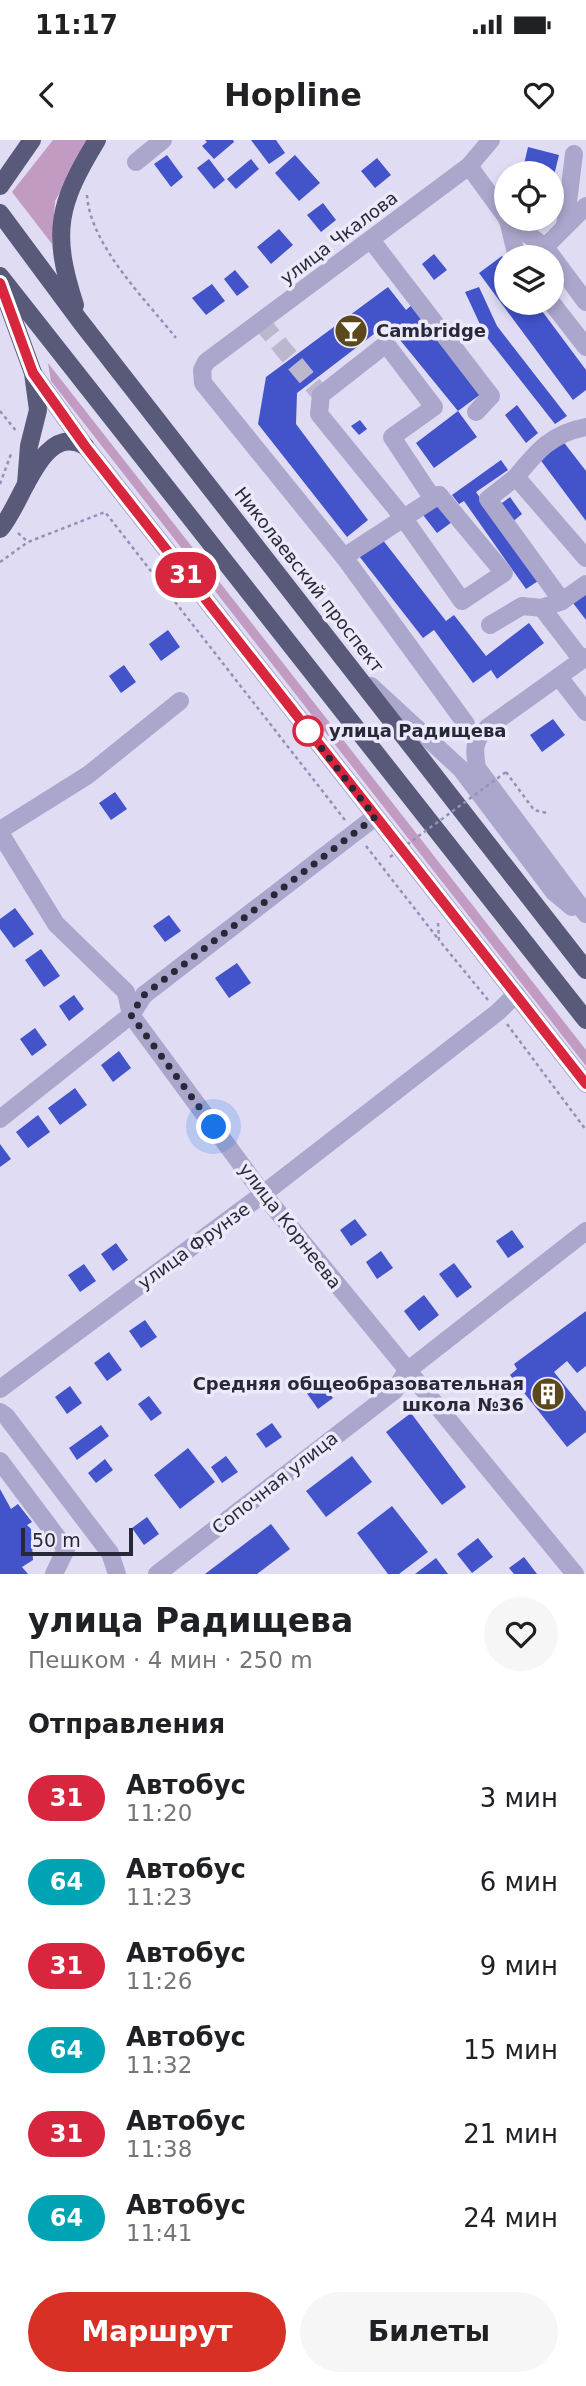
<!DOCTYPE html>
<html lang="ru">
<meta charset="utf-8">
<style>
body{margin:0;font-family:"DejaVu Sans",sans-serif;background:#f6f6f6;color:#202124;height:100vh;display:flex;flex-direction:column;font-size:26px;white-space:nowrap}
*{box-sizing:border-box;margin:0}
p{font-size:23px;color:#757577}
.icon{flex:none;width:38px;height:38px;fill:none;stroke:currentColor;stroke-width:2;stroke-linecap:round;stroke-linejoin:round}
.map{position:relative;height:1434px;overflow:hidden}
.details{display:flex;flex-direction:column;background:#fff;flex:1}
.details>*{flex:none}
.badge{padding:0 14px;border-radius:23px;font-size:24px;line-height:46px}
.buttons{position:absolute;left:494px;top:21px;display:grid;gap:14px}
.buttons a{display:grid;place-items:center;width:70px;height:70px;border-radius:50%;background:#fff;box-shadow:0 4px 10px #0003;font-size:35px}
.scale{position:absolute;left:21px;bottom:18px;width:112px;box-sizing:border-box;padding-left:7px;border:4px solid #282938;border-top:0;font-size:19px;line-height:24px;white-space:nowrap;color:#282938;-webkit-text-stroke:5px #ece9fa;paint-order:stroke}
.you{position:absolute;width:35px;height:35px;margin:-18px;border:5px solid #fff;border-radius:50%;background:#1a73e8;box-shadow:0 0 0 10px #1a73e833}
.map>.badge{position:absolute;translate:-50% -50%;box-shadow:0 0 0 4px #fff}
h2{padding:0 28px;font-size:26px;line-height:63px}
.round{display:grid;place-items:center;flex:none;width:74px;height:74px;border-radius:37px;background:#f6f6f6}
.summary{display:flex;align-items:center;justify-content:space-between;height:119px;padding:0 28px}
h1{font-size:33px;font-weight:700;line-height:52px}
.button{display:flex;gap:14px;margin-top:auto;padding:14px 28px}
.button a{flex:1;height:80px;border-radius:42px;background:#d93025;color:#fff;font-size:28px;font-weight:700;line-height:80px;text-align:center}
.button a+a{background:#f6f6f6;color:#202124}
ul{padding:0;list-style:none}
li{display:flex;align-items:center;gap:21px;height:84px;padding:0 28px}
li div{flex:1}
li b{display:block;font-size:26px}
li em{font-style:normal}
li .badge{min-width:77px;font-weight:700;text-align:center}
.status{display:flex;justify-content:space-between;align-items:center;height:49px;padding:0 35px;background:#fff;direction:ltr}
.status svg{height:19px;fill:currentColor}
header{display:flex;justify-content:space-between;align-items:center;height:91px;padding:0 28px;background:#fff;font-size:32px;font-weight:700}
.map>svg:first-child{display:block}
.green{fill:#c29bc3}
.building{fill:#4353ca}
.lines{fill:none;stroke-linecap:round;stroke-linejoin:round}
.minor-tunnel{stroke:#bbb8ce;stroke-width:18;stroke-dasharray:18 9;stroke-linecap:butt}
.path{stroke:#9491b8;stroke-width:2.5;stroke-dasharray:3.5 3.5;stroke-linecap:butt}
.minor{stroke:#aba7cc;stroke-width:18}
.major{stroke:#59597a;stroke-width:18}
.path-bridge{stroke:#9491b8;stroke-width:2.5;stroke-dasharray:3.5 3.5;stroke-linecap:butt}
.line-casing{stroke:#fff;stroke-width:16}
.line{stroke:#d7263d;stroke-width:10}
.walk{stroke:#282938;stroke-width:7;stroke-dasharray:0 12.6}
.stop-dot{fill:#fff;stroke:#d7263d;stroke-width:3.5}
.labels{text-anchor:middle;stroke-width:7;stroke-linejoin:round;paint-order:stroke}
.street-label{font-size:18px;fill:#282938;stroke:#ece9fa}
.poi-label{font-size:18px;font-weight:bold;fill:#282938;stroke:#ece9fa;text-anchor:start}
.stop-label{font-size:18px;font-weight:bold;fill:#282938;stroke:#ece9fa;text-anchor:start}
</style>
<div class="status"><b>11:17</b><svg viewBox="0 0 49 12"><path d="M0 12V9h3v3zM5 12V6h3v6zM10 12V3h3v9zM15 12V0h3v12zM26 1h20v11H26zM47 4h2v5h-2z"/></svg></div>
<header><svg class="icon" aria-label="back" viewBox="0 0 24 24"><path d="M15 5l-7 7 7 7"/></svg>Hopline<svg class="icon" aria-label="heart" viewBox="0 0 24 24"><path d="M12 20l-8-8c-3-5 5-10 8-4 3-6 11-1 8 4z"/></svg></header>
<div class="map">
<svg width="586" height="1434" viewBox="0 0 586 1434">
<rect width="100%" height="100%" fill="#e0dcf3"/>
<g class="green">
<polygon points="53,0 90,0 55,61 52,104 12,52"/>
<polygon points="48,223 586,910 586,926 51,241"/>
</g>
<g class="building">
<polygon points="205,0 233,0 234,2 214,19 202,6 207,2"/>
<polygon points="251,0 276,0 285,13 269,24"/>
<polygon points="528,7 559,15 552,44 551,33 522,33"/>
<polygon points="167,15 183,37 171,47 154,24"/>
<polygon points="295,15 320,43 299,61 275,33"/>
<polygon points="377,18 391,35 375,48 361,31"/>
<polygon points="209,19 225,40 214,49 197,28"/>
<polygon points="251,19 259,29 236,49 227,39"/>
<polygon points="323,63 336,80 321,92 307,75"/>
<polygon points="279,89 293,105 271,124 257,107"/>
<polygon points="434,114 447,130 434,140 422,124"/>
<polygon points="502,116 506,121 506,163 536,163 586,230 586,250 573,260 479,133"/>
<polygon points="235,130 249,147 237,156 224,139"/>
<polygon points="212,144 225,161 206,175 192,158"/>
<polygon points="388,147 406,170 413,164 481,254 458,271 387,184 297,253 296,284 368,380 347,397 258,284 266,237"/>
<polygon points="479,147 497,186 567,276 555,284 485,195 465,152"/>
<polygon points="517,265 538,293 526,303 505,275"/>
<polygon points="458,271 477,297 434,328 416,303"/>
<polygon points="360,280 367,289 359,295 351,286"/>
<polygon points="562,300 586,331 586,381 539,318"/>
<polygon points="501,320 508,330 476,352 538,441 526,449 464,361 459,364 452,355"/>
<polygon points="510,357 522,374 511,383 498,366"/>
<polygon points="438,364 452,382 437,393 423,375"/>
<polygon points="382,399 446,481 454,475 486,516 529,483 544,503 497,539 491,530 473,543 434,490 423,498 359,416"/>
<polygon points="586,453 586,480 573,463"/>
<polygon points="168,490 180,507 161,521 149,504"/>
<polygon points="124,525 136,542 121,553 109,536"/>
<polygon points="553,579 565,595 542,612 530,595"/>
<polygon points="115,652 127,669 111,680 99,663"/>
<polygon points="15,768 34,794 14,808 0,789 0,779"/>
<polygon points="169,775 181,791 165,802 153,786"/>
<polygon points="41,809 60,836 44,847 25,820"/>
<polygon points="237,823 251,843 229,858 215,838"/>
<polygon points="74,855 84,869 69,881 59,866"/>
<polygon points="35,888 47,905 32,916 20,899"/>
<polygon points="119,911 131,928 113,942 101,925"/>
<polygon points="75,948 87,965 60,985 48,968"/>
<polygon points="38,975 50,992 28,1008 16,992"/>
<polygon points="0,1004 11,1019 0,1027"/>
<polygon points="355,1079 367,1095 351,1106 340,1090"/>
<polygon points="512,1090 524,1107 508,1118 496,1101"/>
<polygon points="116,1103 128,1120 113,1131 101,1114"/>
<polygon points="381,1111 393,1128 377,1139 366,1122"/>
<polygon points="454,1123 472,1147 457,1158 439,1134"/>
<polygon points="84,1124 96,1141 80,1152 68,1135"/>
<polygon points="424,1155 439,1175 419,1191 404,1171"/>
<polygon points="586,1171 586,1226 577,1233 567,1221 554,1232 586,1272 586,1292 567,1307 510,1235 517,1229 514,1224"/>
<polygon points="145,1180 157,1197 141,1208 129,1191"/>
<polygon points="109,1212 122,1230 107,1241 94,1223"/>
<polygon points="322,1242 333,1258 318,1269 306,1252"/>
<polygon points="70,1246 82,1263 67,1274 55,1257"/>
<polygon points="149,1256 162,1273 151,1281 138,1264"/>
<polygon points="411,1273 466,1347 442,1365 386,1292"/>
<polygon points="272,1283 282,1297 266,1308 256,1294"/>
<polygon points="101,1285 109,1296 77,1320 69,1308"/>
<polygon points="188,1308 215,1342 180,1369 154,1335"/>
<polygon points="226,1316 238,1332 222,1343 211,1327"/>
<polygon points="352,1316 372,1342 326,1377 306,1351"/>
<polygon points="105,1319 113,1330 96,1343 88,1333"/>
<polygon points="0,1349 11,1369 18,1364 32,1382 27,1385 31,1389 33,1420 22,1427 28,1434 0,1434"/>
<polygon points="392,1366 428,1412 399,1434 388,1434 357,1393"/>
<polygon points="147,1377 159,1394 144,1405 132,1388"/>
<polygon points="271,1384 290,1409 257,1434 205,1434"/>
<polygon points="478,1398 493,1417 472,1433 457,1414"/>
<polygon points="524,1417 537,1434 514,1434 509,1428"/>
<polygon points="436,1418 448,1434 415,1434"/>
</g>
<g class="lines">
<polyline class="minor-tunnel" points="261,182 321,255"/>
<g class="path">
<path d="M87,55c3,50 59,105 89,143"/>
<polyline points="0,271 17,292"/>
<polyline points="0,344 11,314"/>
<polyline points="18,393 28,402 105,372 345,680"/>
<polyline points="0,422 28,402"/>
<polyline points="506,632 534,670 547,673"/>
<polyline points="366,706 439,800"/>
<polyline points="438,783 439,800 488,860"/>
<polyline points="507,884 586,990"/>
</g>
<g class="minor">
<polyline points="136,22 163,0"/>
<polyline points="469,26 506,77"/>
<polyline points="507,79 545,107 586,162"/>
<polyline points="508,80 517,117"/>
<polyline points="565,86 574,14"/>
<polyline points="371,100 491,256 476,272"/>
<polyline points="545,107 586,66"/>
<polyline points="551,162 586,207"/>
<polygon points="386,204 434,267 392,297 433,359 439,355 504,433 462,461 402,376 319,274 321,255"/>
<polyline points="33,233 85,306 586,944"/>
<path d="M586,287c-34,6 -49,24 -70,50l70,81"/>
<polyline points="516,337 488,359 562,461 542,468 582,520"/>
<polyline points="344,417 439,355"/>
<polyline points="490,485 522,466 542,468 562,461 586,444"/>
<path d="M586,517l-98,70c-15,14 -14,22 -11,41l109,146"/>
<polyline points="559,537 586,572"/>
<polyline points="371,546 461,629 554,752 572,767"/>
<polyline points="466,584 344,417 203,243 202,230 206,222 469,26 491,0"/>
<polyline points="0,690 88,635 180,561"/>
<polyline points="0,693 56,784 126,852 131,875 263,1054 575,1434"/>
<polyline points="0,979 131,875 144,855 375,677"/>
<polyline points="0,1249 263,1054 498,872 516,854"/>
<polyline points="0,1272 6,1276 110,1413 117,1434"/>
<polyline points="0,1321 66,1409 54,1434"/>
<polyline points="157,1434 394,1251 407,1231 586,1091"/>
</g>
<g class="major">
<polyline points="0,46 32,0"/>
<polyline points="0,73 80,181 586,830"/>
<polyline points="0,136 586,880"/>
<polyline points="2,148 33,233 38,270 29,306 26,344"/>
<path d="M75,165c-24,-73 -17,-101 22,-165"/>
<path d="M0,389c22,-23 41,-108 85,-83"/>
</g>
<polyline class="path-bridge" points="390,717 506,632"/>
</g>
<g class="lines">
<defs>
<polyline id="line" points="0,143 33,233 85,306 586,944"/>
</defs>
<use href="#line" class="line-casing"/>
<use href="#line" class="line"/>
<polyline class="walk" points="214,987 131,875 144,855 375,677 308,591"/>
</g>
<defs>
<symbol id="bar-disc" viewBox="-11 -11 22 22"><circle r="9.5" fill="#5b481c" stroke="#ece9fa"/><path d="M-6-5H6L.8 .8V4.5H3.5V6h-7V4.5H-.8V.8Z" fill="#fff"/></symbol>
<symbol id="building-disc" viewBox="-11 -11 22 22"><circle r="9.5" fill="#5b481c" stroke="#ece9fa"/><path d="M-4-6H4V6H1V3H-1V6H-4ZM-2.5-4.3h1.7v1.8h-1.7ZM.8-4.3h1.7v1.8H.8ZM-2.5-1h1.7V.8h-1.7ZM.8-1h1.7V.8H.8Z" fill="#fff"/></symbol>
</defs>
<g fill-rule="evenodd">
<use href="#bar-disc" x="332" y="172" width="38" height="38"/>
<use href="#building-disc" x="529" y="1235" width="38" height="38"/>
</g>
<circle class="stop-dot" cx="308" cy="591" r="14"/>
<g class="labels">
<g class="street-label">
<text transform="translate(339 98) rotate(-37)" y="6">улица Чкалова</text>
<text transform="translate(309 440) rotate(52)" y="6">Николаевский проспект</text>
<text transform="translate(290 1086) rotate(52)" y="6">улица Корнеева</text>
<text transform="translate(194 1106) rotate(-36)" y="6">улица Фрунзе</text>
<text transform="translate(275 1343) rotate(-38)" y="6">Сопочная улица</text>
</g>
<g class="poi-label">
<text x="376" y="197">Cambridge</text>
<text x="524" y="1250" text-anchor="end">Средняя общеобразовательная<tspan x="524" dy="21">школа №36</tspan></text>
</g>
<g class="stop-label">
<text x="329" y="597">улица Радищева</text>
</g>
</g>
</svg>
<div class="buttons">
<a><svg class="icon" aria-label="locate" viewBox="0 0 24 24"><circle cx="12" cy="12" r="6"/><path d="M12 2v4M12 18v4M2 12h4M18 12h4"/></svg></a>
<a><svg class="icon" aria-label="layers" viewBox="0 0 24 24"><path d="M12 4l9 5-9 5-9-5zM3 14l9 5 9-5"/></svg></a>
</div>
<div class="scale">50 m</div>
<div class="you" style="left:214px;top:987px"></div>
<b class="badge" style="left:186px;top:435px;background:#d7263d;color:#fff">31</b>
</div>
<section class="details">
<div class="summary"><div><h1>улица Радищева</h1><p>Пешком · 4 мин · 250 m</p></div><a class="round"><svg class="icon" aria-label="heart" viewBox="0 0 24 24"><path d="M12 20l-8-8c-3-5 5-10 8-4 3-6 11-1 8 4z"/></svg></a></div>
<h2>Отправления</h2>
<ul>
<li><span class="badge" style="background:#d7263d;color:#fff">31</span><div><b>Автобус</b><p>11:20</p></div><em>3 мин</em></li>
<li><span class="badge" style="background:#00a3b4;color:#fff">64</span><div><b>Автобус</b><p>11:23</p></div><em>6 мин</em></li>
<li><span class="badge" style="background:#d7263d;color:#fff">31</span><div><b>Автобус</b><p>11:26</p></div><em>9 мин</em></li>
<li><span class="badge" style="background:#00a3b4;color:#fff">64</span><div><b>Автобус</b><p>11:32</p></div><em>15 мин</em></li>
<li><span class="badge" style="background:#d7263d;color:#fff">31</span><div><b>Автобус</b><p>11:38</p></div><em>21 мин</em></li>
<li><span class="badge" style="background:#00a3b4;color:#fff">64</span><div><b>Автобус</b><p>11:41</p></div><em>24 мин</em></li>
</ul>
<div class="button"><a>Маршрут</a><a>Билеты</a></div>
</section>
